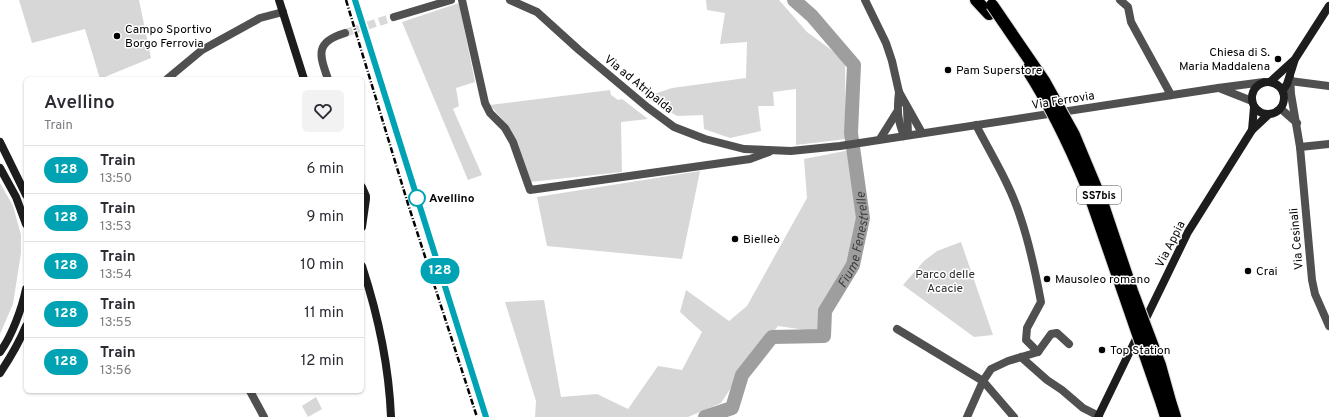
<!DOCTYPE html>
<meta charset="utf-8">
<style>
body{margin:0;font-family:Overpass,sans-serif;background:#f2f2f3;color:#2b2b33;height:100vh;display:flex;flex-direction:column;font-size:15px;white-space:nowrap}
*{box-sizing:border-box;margin:0}
p{font-size:13px;color:#7c7c81}
.icon{flex:none;width:22px;height:22px;fill:none;stroke:currentColor;stroke-width:2;stroke-linecap:round;stroke-linejoin:round}
.map{position:relative;flex:1;overflow:hidden}
.drawer{position:absolute;left:24px;top:77px;width:340px;height:316px;display:flex;flex-direction:column;background:#fff;border-radius:6px;box-shadow:0 1px 3px #0004}
.drawer>*{flex:none}
.badge{padding:0 8px;border-radius:13px;font-size:14px;line-height:26px}
.map>.badge{position:absolute;translate:-50% -50%;box-shadow:0 0 0 2px #fff}
.round{display:grid;place-items:center;flex:none;width:42px;height:42px;border-radius:6px;background:#f2f2f3}
.headline{display:flex;align-items:center;justify-content:space-between;height:68px;padding:0 20px}
h1{font-size:19px;font-weight:600;line-height:30px}
ul{padding:0;list-style:none}
li{display:flex;align-items:center;gap:12px;height:48px;padding:0 20px;border-top:1px solid #e1e1e2}
li div{flex:1}
li b{display:block;font-size:15px}
li em{font-style:normal}
li .badge{min-width:44px;font-weight:700;text-align:center}
.map>svg:first-child{display:block}
.green{fill:#d7d7d7}
.lines{fill:none;stroke-linecap:round;stroke-linejoin:round}
.river{stroke:#9e9e9e;stroke-width:14}
.street-tunnel{stroke:#d9d9d9;stroke-width:8;stroke-dasharray:8 4;stroke-linecap:butt}
.highway-casing{stroke:#dbdbdb;stroke-width:14}
.street{stroke:#505050;stroke-width:8}
.secondary{stroke:#1d1d1d;stroke-width:8}
.highway{stroke:#000;stroke-width:12}
.rail{stroke:#000;stroke-width:2.5;stroke-dasharray:6 2 1 2;stroke-linecap:butt}
.highway-bridge-casing{stroke:#dbdbdb;stroke-width:14;stroke-linecap:butt}
.highway-bridge{stroke:#000;stroke-width:12}
.line-casing{stroke:#fff;stroke-width:9}
.line{stroke:#00a3b4;stroke-width:6}
.poi-dot{fill:#000;stroke:#fff;stroke-width:1.5}
.stop-dot{fill:#fff;stroke:#00a3b4;stroke-width:2}
.labels{text-anchor:middle;stroke-width:3;stroke-linejoin:round;paint-order:stroke}
.shield{fill:#fff;stroke:#4c4c4c;stroke-width:1}
.shield-label{font-size:11px;font-weight:bold;fill:#000}
.poi-label{font-size:12px;fill:#000;stroke:#fff;text-anchor:start}
.street-label{font-size:12px;fill:#000;stroke:#fff}
.stop-label{font-size:12px;font-weight:bold;fill:#000;stroke:#fff;text-anchor:start}
.park-label{font-size:12px;fill:#2e2e2e;stroke:#fff}
.water-label{font-size:13px;font-style:italic;fill:#3f3f3f;stroke:#fff}
</style>
<div class="map">
<svg width="1329" height="417" viewBox="0 0 1329 417">
<rect width="100%" height="100%" fill="#fff"/>
<g class="green">
<polygon points="19,0 139,0 151,58 100,79 85,29 32,43"/>
<polygon points="706,0 779,0 807,32 845,60 846,139 796,145 796,89 773,92 774,106 758,106 761,131 730,138 704,129 703,115 677,116 645,97 672,88 746,78 747,42 720,44 725,13 707,10"/>
<polygon points="459,3 475,82 456,88 459,106 453,109 482,175 468,180 402,22"/>
<polygon points="610,90 611,95 618,100 622,99 648,119 621,122 622,172 530,182 507,125 490,105"/>
<polygon points="850,150 859,217 851,262 822,309 820,332 778,326 742,371 721,403 688,417 535,417 536,401 505,302 544,300 561,397 597,394 628,409 658,366 682,370 702,332 680,312 686,290 729,321 747,306 807,198 804,159"/>
<polygon points="700,171 682,259 547,246 537,197"/>
<polygon points="0,183 13,206 21,235 21,253 13,304 0,334"/>
<polygon points="961,242 993,335 974,337 903,285 924,261 937,251"/>
<polygon points="316,397 322,409 308,417 302,406"/>
</g>
<g class="lines">
<path class="river" id="s1" d="M705,417l27,-9 10,-33 30,-38 52,-1 1,-25 28,-46 10,-47 -12,-85 3,-68 -42,-49 -18,-16"/>
<polyline class="street-tunnel" points="345,33 394,17"/>
<defs>
<g id="highway">
<polyline points="976,0 989,14"/>
<polyline points="1170,401 1175,417"/>
<polyline points="1162,404 1166,417"/>
</g>
</defs>
<use href="#highway" class="highway-casing"/>
<g class="street">
<polyline points="462,0 485,103 490,113 505,128 513,142 530,190 750,159 769,152"/>
<polyline points="510,0 537,12 579,50 647,107 674,127 705,139 744,149 791,151 840,146 1218,88 1264,82"/>
<polyline points="865,0 886,43 892,61 899,92 922,133"/>
<polyline points="1120,0 1128,7 1131,22 1171,95"/>
<polyline points="394,17 451,0"/>
<polyline points="1290,76 1291,94 1300,147 1312,280 1315,294 1329,326"/>
<polyline points="167,79 202,50 260,18 283,12"/>
<path d="M328,79c-9,-25 -13,-37 17,-46"/>
<polyline points="1290,81 1329,86"/>
<polyline points="1219,88 1252,101"/>
<path d="M899,92c-2,19 -2,26 5,44"/>
<polyline points="907,108 908,135"/>
<polyline points="1281,109 1297,123"/>
<path d="M976,125c16,31 35,61 45,94 9,27 15,56 20,83l-14,26 -1,12 12,12"/>
<polyline points="880,139 897,112"/>
<polyline points="1300,147 1329,144"/>
<polyline points="897,329 983,381 1014,417"/>
<polyline points="1021,357 1047,380 1062,390 1083,408 1099,416"/>
<polyline points="250,391 264,417"/>
<polyline points="967,417 983,381 991,369 1008,361 1038,352 1051,334 1057,333 1069,344"/>
</g>
<g class="secondary">
<polyline points="279,0 304,79"/>
<circle cx="1268" cy="98" r="16"/>
<polyline points="1270,82 1293,61"/>
<polyline points="1283,90 1287,84 1295,59 1329,6"/>
<polyline points="1252,130 1254,107"/>
<polyline points="0,142 26,195"/>
<polyline points="0,168 16,197 26,224"/>
<polyline points="362,187 366,196 364,204"/>
<polyline points="362,227 366,199"/>
<path d="M362,266c16,49 27,100 29,151"/>
<path d="M0,352c12,-16 22,-44 26,-63"/>
<path d="M0,373c10,-15 19,-30 26,-47"/>
<polyline points="1098,417 1188,232 1252,130 1268,115"/>
</g>
<use href="#highway" class="highway"/>
<g class="rail">
<polyline points="346,0 408,204 477,417"/>
<polyline points="355,0 486,417"/>
</g>
<defs>
<g id="highway-bridge">
<polyline points="992,5 1044,81 1074,135 1102,202 1132,291 1160,365 1170,401"/>
<path d="M1027,69c24,37 43,77 60,118l75,217"/>
</g>
</defs>
<use href="#highway-bridge" class="highway-bridge-casing"/>
<use href="#highway-bridge" class="highway-bridge"/>
</g>
<g class="lines">
<defs>
<polyline id="line" points="355,0 486,417"/>
</defs>
<use href="#line" class="line-casing"/>
<use href="#line" class="line"/>
</g>
<g class="poi-dot">
<circle cx="117" cy="36" r="4"/>
<circle cx="1278" cy="59" r="4"/>
<circle cx="948" cy="70" r="4"/>
<circle cx="735" cy="239" r="4"/>
<circle cx="1248" cy="271" r="4"/>
<circle cx="1047" cy="279" r="4"/>
<circle cx="1102" cy="350" r="4"/>
</g>
<circle class="stop-dot" cx="417" cy="198" r="8"/>
<g class="labels">
<rect class="shield" x="1077" y="186" width="44" height="18" rx="3"/>
<g class="shield-label">
<text x="1099" y="199">SS7bis</text>
</g>
<g class="poi-label">
<text x="125" y="33">Campo Sportivo<tspan x="125" dy="14">Borgo Ferrovia</tspan></text>
<text x="1270" y="56" text-anchor="end">Chiesa di S.<tspan x="1270" dy="14">Maria Maddalena</tspan></text>
<text x="956" y="74">Pam Superstore</text>
<text x="743" y="243">Bielleò</text>
<text x="1256" y="275">Crai</text>
<text x="1055" y="283">Mausoleo romano</text>
<text x="1110" y="354">Top Station</text>
</g>
<g class="street-label">
<text transform="translate(639 84) rotate(39)" y="4">Via ad Atripalda</text>
<text transform="translate(1063 100) rotate(-9)" y="4">Via Ferrovia</text>
<text transform="translate(1296 239) rotate(-95)" y="4">Via Cesinali</text>
<text transform="translate(1170 244) rotate(-63)" y="4">Via Appia</text>
</g>
<g class="stop-label">
<text x="429" y="202">Avellino</text>
</g>
<g class="park-label">
<text x="945" y="278">Parco delle<tspan x="945" dy="14">Acacie</tspan></text>
</g>
<g class="water-label">
<text dy="5" stroke="none"><textPath href="#s1" startOffset="267">Fiume Fenestrelle</textPath></text>
</g>
</g>
</svg>
<b class="badge" style="left:440px;top:271px;background:#00a3b4;color:#fff">128</b>
<section class="drawer">
<div class="headline"><div><h1>Avellino</h1><p>Train</p></div><a class="round"><svg class="icon" aria-label="heart" viewBox="0 0 24 24"><path d="M12 20l-8-8c-3-5 5-10 8-4 3-6 11-1 8 4z"/></svg></a></div>
<ul>
<li><span class="badge" style="background:#00a3b4;color:#fff">128</span><div><b>Train</b><p>13:50</p></div><em>6 min</em></li>
<li><span class="badge" style="background:#00a3b4;color:#fff">128</span><div><b>Train</b><p>13:53</p></div><em>9 min</em></li>
<li><span class="badge" style="background:#00a3b4;color:#fff">128</span><div><b>Train</b><p>13:54</p></div><em>10 min</em></li>
<li><span class="badge" style="background:#00a3b4;color:#fff">128</span><div><b>Train</b><p>13:55</p></div><em>11 min</em></li>
<li><span class="badge" style="background:#00a3b4;color:#fff">128</span><div><b>Train</b><p>13:56</p></div><em>12 min</em></li>
</ul>
</section>
</div>
